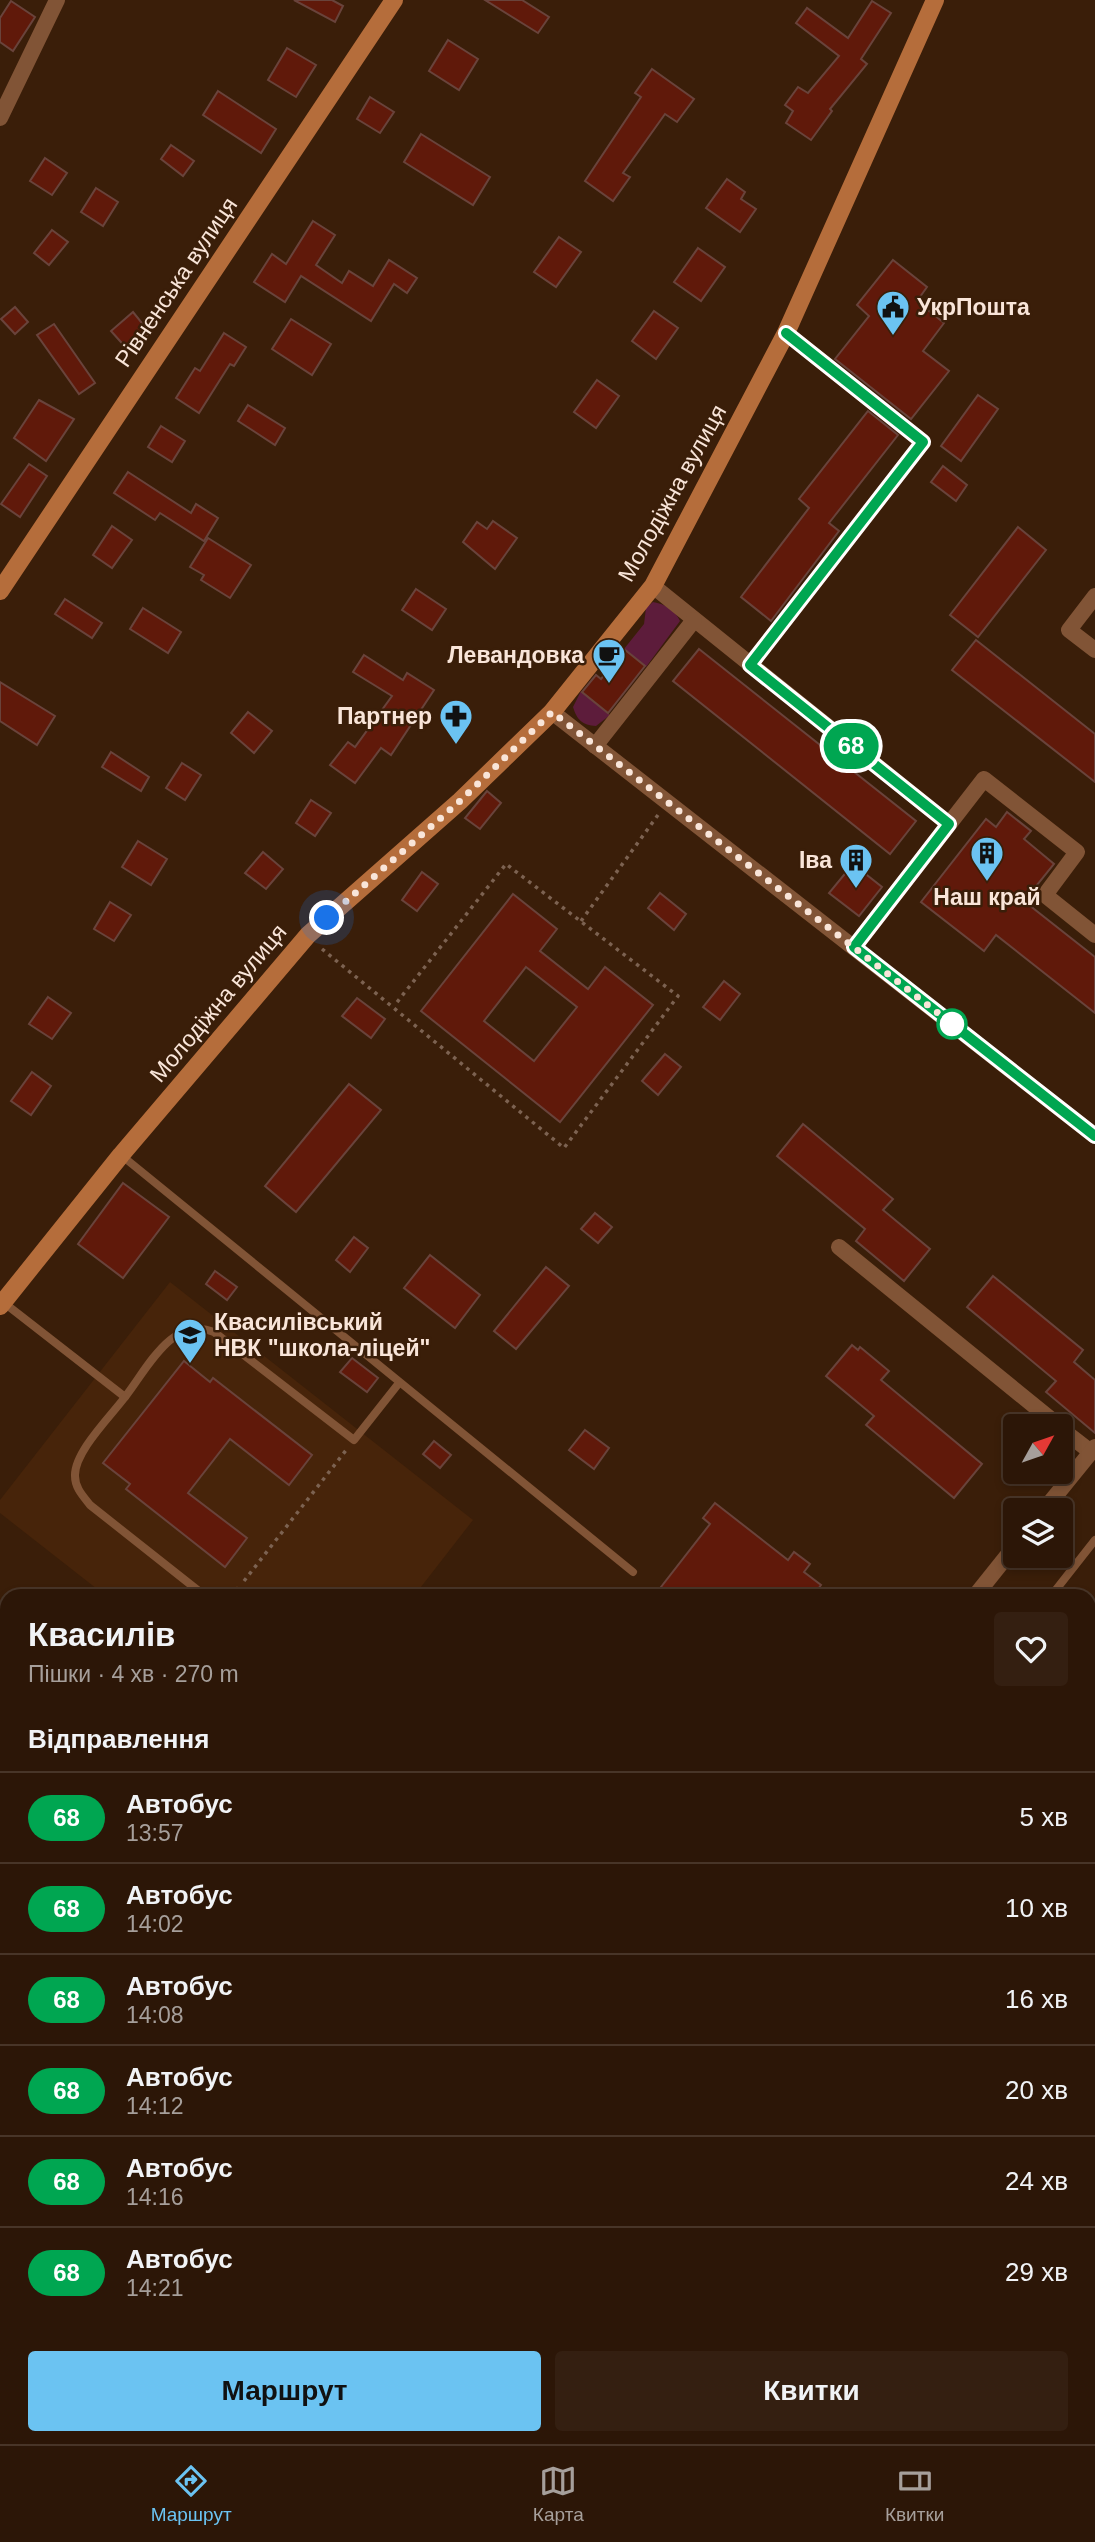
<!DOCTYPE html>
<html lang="uk">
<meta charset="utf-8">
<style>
body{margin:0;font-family:Helvetica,sans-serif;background:#341f11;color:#f1f3f6;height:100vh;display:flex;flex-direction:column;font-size:26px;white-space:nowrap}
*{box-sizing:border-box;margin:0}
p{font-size:23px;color:#a69f9b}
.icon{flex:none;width:38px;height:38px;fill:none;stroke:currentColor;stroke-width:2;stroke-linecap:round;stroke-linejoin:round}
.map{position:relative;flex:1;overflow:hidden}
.panel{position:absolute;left:0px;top:1589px;width:1096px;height:856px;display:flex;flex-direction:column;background:#2c1607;border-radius:21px 21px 0 0;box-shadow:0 4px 10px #0003,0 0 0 2px #483528}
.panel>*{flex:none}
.badge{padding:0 14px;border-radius:23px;font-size:24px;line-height:46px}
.needle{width:46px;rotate:50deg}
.controls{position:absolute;left:1003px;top:1414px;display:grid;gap:14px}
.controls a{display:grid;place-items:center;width:70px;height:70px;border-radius:7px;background:#2c1607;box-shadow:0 4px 10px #0003,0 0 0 2px #483528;font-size:35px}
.you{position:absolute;width:35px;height:35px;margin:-18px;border:5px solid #fff;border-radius:50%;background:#1a73e8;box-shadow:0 0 0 10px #1a73e833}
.map>.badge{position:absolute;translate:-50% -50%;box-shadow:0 0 0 4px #fff}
h2{padding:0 28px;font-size:26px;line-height:63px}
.round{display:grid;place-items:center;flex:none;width:74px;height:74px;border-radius:7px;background:#341f11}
.summary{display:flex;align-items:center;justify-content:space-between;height:119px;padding:0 28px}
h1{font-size:33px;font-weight:700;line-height:52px}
.primary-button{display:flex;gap:14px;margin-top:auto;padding:14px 28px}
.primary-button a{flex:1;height:80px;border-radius:7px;background:#6bc3f2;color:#111;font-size:28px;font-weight:700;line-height:80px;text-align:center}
.primary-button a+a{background:#341f11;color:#f1f3f6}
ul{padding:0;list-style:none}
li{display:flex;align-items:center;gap:21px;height:91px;padding:0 28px;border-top:2px solid #483528}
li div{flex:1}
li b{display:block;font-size:26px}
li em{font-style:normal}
li .badge{min-width:77px;font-weight:700;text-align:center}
.tab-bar{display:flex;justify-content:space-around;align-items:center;height:98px;border-top:2px solid #483528;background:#2c1607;font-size:19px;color:#a69f9b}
.tab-bar a{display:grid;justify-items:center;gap:4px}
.tab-bar .selected{color:#6bc3f2}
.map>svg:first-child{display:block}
.built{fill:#47240a}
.green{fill:#5d1c3b}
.building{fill:#60190a;stroke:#69433b;stroke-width:2;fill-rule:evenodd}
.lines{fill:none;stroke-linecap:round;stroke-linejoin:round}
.path{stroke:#7c6251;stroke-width:3.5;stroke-dasharray:3.5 5;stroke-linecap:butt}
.lane{stroke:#815436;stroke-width:8}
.street{stroke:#815436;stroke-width:16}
.secondary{stroke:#b56d3b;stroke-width:18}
.line-casing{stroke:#fff;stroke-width:16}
.line{stroke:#00a651;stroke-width:10}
.walk{stroke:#f9e5d9;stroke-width:7;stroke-dasharray:0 12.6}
.stop-dot{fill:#fff;stroke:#00a651;stroke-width:3.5}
.labels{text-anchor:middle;stroke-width:5;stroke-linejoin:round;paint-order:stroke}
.street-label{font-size:23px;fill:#f9e5d9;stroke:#3a1e09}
.poi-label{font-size:23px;font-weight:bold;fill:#f9e5d9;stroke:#3a1e09;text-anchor:end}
</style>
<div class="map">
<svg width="1095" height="2444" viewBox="0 0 1095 2444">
<rect width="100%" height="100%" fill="#3a1e09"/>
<g class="built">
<polygon points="170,1282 473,1520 414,1596 106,1596 0,1513 0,1500"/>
<polygon points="0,1622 7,1635 7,1983 0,1985"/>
</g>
<g class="green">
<path d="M653,602c12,2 22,8 27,19l-34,46 -22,-18 20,-25 2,-16z"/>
<path d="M581,691l29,24 -14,11c-14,-1 -19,-6 -23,-19z"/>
</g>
<g class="building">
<polygon points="294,0 332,0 343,6 335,22"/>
<polygon points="485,0 522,0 549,17 538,33"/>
<polygon points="11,1 35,17 13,51 0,42 0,18"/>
<polygon points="872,1 891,13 861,59 867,64 830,109 832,111 811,140 786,123 793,111 785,105 798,87 808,93 839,56 796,23 807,8 848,38"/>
<polygon points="448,40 478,59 459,90 429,71"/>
<polygon points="287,48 316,65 296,97 268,80"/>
<polygon points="652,69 694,99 677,122 665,114 623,173 630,177 613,201 585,181 641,97 635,93"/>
<polygon points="218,91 276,129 261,153 203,115"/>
<polygon points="370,97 394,112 380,133 357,119"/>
<polygon points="421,134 490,177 473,205 404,162"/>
<polygon points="171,145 194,161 183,176 161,159"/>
<polygon points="45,158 67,173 52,195 30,181"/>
<polygon points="727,179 745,192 741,199 756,209 740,232 706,208"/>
<polygon points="96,188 118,202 103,226 81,212"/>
<polygon points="313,221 335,235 316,265 342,283 349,271 373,286 389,260 417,278 407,293 394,284 371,321 301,276 285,302 254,282 272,254 286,264"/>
<polygon points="52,230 68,242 49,265 34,253"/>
<polygon points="559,237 581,252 556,287 534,272"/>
<polygon points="698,248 725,267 701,301 674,282"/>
<polygon points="893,260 927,287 917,301 944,323 923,351 949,371 911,419 835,359 869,316 857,305"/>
<polygon points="15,307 28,322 15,334 1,319"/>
<polygon points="654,311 678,328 656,359 632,341"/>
<polygon points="133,312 150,333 129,351 111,331"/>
<polygon points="291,319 331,344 312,375 272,349"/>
<polygon points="54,324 95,383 79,394 37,335"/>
<polygon points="224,333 246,347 234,366 230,364 199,413 176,398 195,368 200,371"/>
<polygon points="597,380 619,396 596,428 574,412"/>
<polygon points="978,395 998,409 961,461 941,446"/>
<polygon points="39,400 74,419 46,461 14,438"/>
<polygon points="248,405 285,428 275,445 238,421"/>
<polygon points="868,411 898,435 829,523 839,531 771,621 741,597 809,508 799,499"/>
<polygon points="161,426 185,441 172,462 148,447"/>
<polygon points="29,464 47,476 20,517 1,504"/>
<polygon points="943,466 967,485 956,501 931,482"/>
<polygon points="128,472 191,513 196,504 218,518 204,541 160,513 155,520 114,493"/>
<polygon points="493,521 517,538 495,569 463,542 477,522 487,529"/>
<polygon points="112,526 132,540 112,568 93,555"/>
<polygon points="1018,527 1046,550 978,637 950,615"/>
<polygon points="208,538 251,565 230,598 201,580 204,575 190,567"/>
<polygon points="416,589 446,609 432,630 402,610"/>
<polygon points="65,599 102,623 92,638 55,614"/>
<polygon points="143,608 181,632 168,653 130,629"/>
<polygon points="976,640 1095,734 1095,782 952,670"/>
<polygon points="624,649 645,666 608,713 582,692 596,675 601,679"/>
<polygon points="699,649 916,821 890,854 673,681"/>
<polygon points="364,655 403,680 407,673 434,690 391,755 381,748 355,783 330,765 348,742 355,747 392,696 353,672"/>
<polygon points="0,682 55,716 37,745 0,721"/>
<polygon points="248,712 272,731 254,753 231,733"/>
<polygon points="111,752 149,777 141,791 102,767"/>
<polygon points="182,763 201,775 185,800 166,788"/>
<polygon points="487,791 501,803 480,829 465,818"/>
<polygon points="311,800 331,813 315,836 296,823"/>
<polygon points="1007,812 1031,831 1024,839 1054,864 1024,901 1095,957 1095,1013 996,935 984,951 921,902 986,819 996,827"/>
<polygon points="138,841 167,859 151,885 122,867"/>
<polygon points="263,852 283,869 266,889 245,873"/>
<polygon points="853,864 882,887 859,916 829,893"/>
<polygon points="422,872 438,884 417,911 402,900"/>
<polygon points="660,893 686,914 674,930 648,908"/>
<path d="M513,894l44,35 -17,22 48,38 17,-22 48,38 -93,117 -139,-111zM526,967l51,40 -43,54 -50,-40z"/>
<polygon points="110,902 131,915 114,941 94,929"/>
<polygon points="724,981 740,994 720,1020 703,1007"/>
<polygon points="48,997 71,1013 52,1039 29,1024"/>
<polygon points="357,998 385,1019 371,1038 342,1016"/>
<polygon points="665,1054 681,1067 658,1095 642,1081"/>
<polygon points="32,1072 51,1086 31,1115 11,1101"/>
<polygon points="349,1084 381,1110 296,1212 265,1186"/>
<polygon points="803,1124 893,1199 883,1210 930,1249 904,1281 856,1241 865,1229 777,1156"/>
<polygon points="123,1183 169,1217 123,1278 78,1244"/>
<polygon points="595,1213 612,1227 598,1243 581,1229"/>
<polygon points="354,1237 368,1248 350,1272 336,1260"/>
<polygon points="430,1255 480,1295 455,1328 404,1288"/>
<polygon points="546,1267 569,1286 516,1349 494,1331"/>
<polygon points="215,1271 237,1287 227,1300 206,1284"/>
<polygon points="993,1276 1083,1350 1074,1362 1095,1380 1095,1433 1046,1392 1056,1381 967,1307"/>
<polygon points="852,1345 858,1350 860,1347 889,1371 881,1380 982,1464 954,1498 866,1425 874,1416 826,1376"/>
<polygon points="352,1358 378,1378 367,1392 340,1372"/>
<polygon points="184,1361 210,1382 213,1378 312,1455 289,1485 230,1439 188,1493 247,1538 225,1567 126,1489 130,1484 103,1463"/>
<polygon points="585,1430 609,1448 594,1469 569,1450"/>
<polygon points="434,1441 451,1455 440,1468 423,1454"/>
<polygon points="715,1503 788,1560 794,1552 810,1564 804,1572 821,1585 813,1596 654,1596 710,1524 703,1518"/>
</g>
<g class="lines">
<g class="path">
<polyline points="581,921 658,815"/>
<polyline points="322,949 564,1148 678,996 506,864 394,1006"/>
<polyline points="244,1581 347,1449"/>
</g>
<g class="lane">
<polyline points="121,1155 633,1572"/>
<path d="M3,1302l122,95c22,-28 47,-82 89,-65l140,108 45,-57"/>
<path d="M125,1397c-14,19 -51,55 -50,79 0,12 8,20 15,29l110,87 10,4"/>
<polyline points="231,1596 237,1591"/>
<polyline points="1051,1596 1095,1540"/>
<polyline points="1088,1669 1095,1676"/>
<polyline points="0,1711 7,1726"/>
<polyline points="0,1819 7,1837"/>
<polyline points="0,1903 7,1900"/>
<polyline points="0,1948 7,1946"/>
</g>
<g class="street">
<polyline points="0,118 57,0"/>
<polyline points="653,586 949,824"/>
<polyline points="1095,596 1069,630 1095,650"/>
<polyline points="750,665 923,442 786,333"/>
<polyline points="552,712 1095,1136"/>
<polyline points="595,746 694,620"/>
<polyline points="854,947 984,779 1077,852 1045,895 1095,935"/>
<polyline points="839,1247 1059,1426"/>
<polyline points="1060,1428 1091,1452"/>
<polyline points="1044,1510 1095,1447"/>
<polyline points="975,1596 1015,1546"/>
<polyline points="1088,1855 1095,1847"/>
<polyline points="0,2290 7,2282"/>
<polyline points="278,2438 285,2444"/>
<polyline points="613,2444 618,2438"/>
</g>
<g class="secondary">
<polyline points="0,591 394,0"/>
<polyline points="0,1306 121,1155 308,935 460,801 552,712 653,586 786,333 935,0"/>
</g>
</g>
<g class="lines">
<defs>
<polyline id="line" points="786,333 923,442 750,665 949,824 854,947 1095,1136"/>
</defs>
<use href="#line" class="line-casing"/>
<use href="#line" class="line"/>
<polyline class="walk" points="327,918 460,801 552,712 952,1024"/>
</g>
<defs>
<symbol id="civic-pin" viewBox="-11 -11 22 30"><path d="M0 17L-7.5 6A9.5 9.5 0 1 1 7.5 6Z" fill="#6bc3f2" stroke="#3a1e09"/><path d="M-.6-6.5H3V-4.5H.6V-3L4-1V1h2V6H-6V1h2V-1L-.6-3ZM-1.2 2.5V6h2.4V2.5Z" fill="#111"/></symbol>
<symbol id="cafe-pin" viewBox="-11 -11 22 30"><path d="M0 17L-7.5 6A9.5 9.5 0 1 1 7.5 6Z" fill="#6bc3f2" stroke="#3a1e09"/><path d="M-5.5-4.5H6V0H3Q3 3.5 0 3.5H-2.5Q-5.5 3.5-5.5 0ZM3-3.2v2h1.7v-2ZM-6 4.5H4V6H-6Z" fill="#111"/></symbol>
<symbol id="pharmacy-pin" viewBox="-11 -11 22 30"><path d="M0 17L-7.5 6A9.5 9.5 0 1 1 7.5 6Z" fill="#6bc3f2" stroke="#3a1e09"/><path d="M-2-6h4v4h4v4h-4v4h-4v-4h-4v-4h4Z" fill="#111"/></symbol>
<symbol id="building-pin" viewBox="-11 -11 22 30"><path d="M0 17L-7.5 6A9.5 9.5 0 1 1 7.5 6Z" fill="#6bc3f2" stroke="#3a1e09"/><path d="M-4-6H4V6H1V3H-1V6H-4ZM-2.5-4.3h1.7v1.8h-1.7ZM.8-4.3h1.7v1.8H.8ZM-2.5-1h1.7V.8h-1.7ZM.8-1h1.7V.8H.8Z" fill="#111"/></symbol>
<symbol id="school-pin" viewBox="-11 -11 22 30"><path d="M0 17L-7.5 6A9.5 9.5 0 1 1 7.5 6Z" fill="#6bc3f2" stroke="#3a1e09"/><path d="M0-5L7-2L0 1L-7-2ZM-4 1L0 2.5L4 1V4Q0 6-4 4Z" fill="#111"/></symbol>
</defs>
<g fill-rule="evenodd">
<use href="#civic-pin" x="874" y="288" width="38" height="52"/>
<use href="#cafe-pin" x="590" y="636" width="38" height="52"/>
<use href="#pharmacy-pin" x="437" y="697" width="38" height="52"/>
<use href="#building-pin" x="968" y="834" width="38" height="52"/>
<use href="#building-pin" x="837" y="841" width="38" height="52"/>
<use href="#school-pin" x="171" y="1316" width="38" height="52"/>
</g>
<circle class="stop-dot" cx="952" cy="1024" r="14"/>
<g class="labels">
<g class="street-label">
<text transform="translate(176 282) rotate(-56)" y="8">Рівненська вулиця</text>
<text transform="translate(672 493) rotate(-61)" y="8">Молодіжна вулиця</text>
<text transform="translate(218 1003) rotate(-50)" y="8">Молодіжна вулиця</text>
</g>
<g class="poi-label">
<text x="917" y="315" text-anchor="start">УкрПошта</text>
<text x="584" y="663">Левандовка</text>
<text x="432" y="724">Партнер</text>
<text x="832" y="868">Іва</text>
<text x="987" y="905" text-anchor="middle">Наш край</text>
<text x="214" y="1330" text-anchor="start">Квасилівський<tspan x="214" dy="26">НВК "школа-ліцей"</tspan></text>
</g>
</g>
</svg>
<div class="controls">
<a><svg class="needle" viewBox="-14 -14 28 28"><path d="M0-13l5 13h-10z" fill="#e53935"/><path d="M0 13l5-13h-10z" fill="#a69f9b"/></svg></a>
<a><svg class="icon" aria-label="layers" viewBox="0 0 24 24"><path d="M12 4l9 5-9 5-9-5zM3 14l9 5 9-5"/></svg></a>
</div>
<div class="you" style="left:327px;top:918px"></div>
<b class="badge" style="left:851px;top:746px;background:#00a651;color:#fff">68</b>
<section class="panel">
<div class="summary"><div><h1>Квасилів</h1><p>Пішки · 4 хв · 270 m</p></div><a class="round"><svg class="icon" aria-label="heart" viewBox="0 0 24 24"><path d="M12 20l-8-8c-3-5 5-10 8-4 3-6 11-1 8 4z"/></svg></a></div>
<h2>Відправлення</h2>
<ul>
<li><span class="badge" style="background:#00a651;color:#fff">68</span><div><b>Автобус</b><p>13:57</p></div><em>5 хв</em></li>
<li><span class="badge" style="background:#00a651;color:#fff">68</span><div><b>Автобус</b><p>14:02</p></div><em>10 хв</em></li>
<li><span class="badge" style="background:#00a651;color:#fff">68</span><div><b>Автобус</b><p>14:08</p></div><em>16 хв</em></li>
<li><span class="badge" style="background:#00a651;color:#fff">68</span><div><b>Автобус</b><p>14:12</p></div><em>20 хв</em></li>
<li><span class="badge" style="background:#00a651;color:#fff">68</span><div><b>Автобус</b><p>14:16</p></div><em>24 хв</em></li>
<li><span class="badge" style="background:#00a651;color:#fff">68</span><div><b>Автобус</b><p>14:21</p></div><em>29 хв</em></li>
</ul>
<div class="primary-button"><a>Маршрут</a><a>Квитки</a></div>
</section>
</div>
<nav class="tab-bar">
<a class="selected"><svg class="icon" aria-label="directions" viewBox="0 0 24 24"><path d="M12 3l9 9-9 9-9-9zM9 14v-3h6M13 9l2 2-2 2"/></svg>Маршрут</a>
<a><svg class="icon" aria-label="map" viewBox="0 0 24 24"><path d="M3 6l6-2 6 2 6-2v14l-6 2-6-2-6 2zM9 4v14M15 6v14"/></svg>Карта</a>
<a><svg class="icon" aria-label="tickets" viewBox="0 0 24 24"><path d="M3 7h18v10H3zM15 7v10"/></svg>Квитки</a>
</nav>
